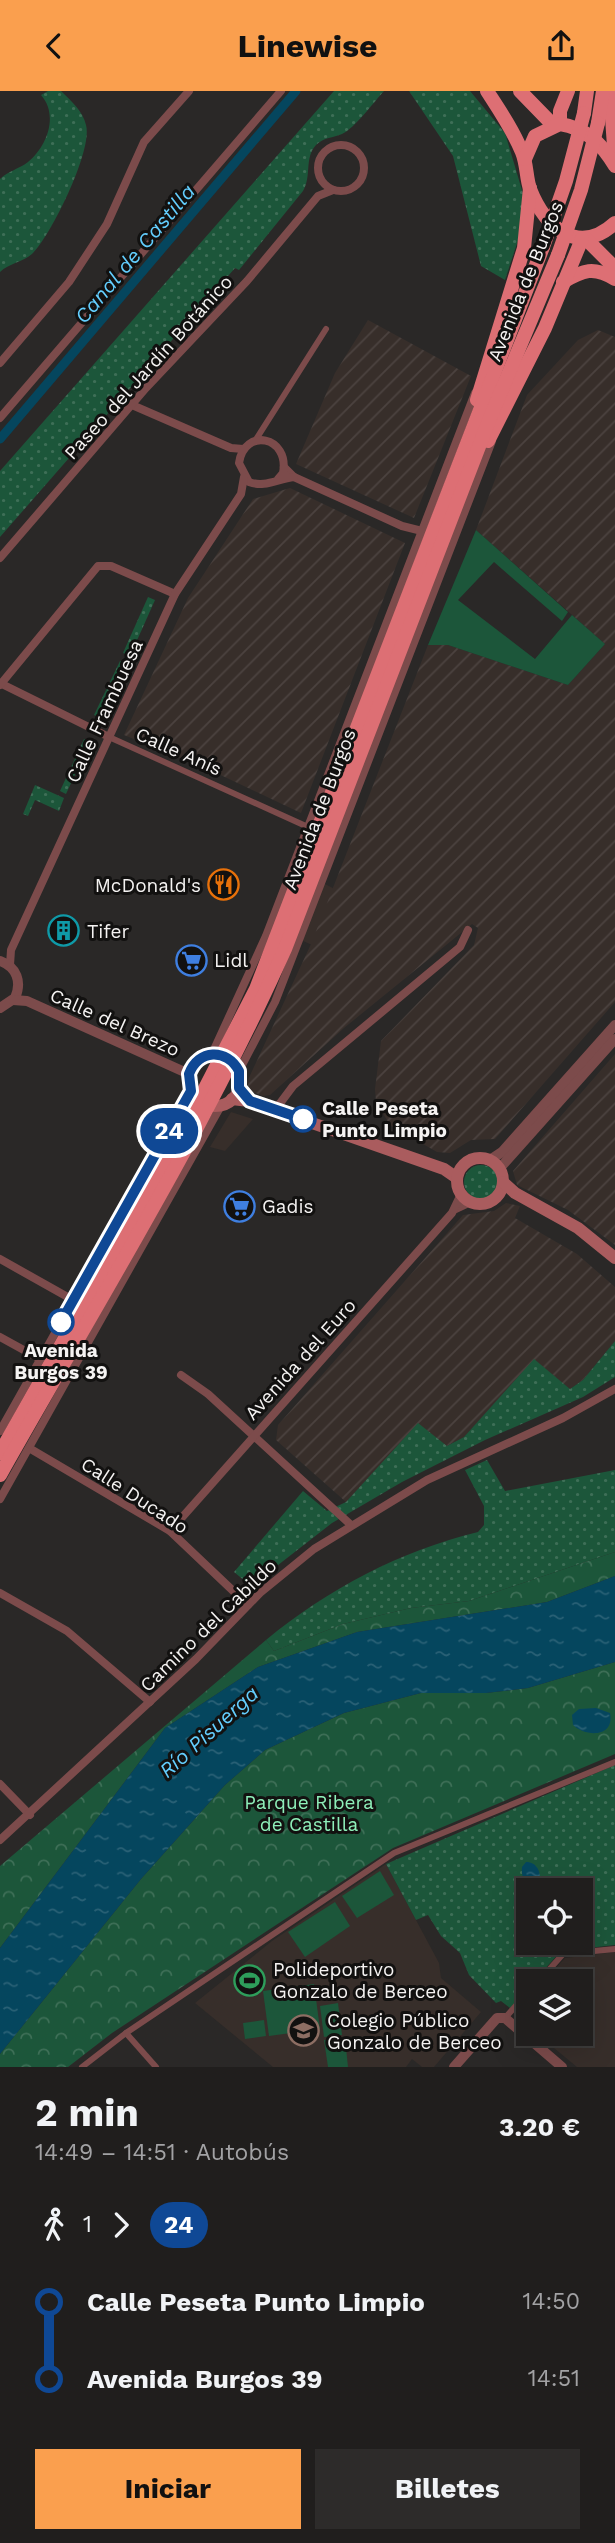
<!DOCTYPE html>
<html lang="es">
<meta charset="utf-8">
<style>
body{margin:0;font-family:"Work Sans",sans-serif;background:#2d2b2a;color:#f1f3f6;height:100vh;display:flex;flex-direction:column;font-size:26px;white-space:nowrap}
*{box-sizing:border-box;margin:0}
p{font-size:23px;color:#a2a2a4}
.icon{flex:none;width:38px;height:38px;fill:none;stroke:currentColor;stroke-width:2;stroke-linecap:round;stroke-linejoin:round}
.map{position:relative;height:1976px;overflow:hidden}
.sheet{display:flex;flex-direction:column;background:#201e1d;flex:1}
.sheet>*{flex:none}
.badge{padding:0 14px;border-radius:23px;font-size:24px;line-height:46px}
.buttons{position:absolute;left:516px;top:1787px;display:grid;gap:14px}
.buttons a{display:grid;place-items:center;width:77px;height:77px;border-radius:0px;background:#201e1d;box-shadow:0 7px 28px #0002,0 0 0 2px #3d3c3b;font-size:35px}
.map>.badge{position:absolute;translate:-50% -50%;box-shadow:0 0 0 4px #fff}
.legs{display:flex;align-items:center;gap:10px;height:77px;padding:0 35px;font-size:23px}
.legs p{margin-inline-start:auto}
.headline{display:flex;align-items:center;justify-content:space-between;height:119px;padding:0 35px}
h1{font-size:38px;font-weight:700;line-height:52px}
.primary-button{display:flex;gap:14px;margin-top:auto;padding:14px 35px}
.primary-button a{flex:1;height:80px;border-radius:0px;background:#fa9f4e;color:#111;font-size:28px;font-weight:700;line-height:80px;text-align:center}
.primary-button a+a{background:#2d2b2a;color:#f1f3f6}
ul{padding:0 35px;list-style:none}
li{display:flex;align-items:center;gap:24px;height:77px;font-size:26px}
li i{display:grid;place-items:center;width:10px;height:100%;margin:0 9px;background:currentColor}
li i::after{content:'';width:18px;height:18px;margin:-9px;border:5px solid;border-radius:50%;background:#201e1d}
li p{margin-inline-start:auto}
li:first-child i{background:linear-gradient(#0000 50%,currentColor 0)}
li:last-child i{background:linear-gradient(currentColor 50%,#0000 0)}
header{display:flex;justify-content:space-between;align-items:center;height:91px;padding:0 35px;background:#fa9f4e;color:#111;font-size:32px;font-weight:700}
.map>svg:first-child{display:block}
.built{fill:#372e2a}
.industrial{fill:url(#industrial-furrows)}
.grass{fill:url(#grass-dots);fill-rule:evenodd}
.forest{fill:url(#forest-crowns)}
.garden{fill:#1c563a}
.water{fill:url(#water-ripples)}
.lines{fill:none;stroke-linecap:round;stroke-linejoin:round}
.canal{stroke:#05465e;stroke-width:9}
.pedestrian{stroke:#7c4b4b;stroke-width:6}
.minor{stroke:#7c4b4b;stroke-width:8}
.tertiary{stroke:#7c4b4b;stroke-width:10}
.secondary{stroke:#aa5c5e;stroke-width:12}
.trunk{stroke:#dd6f74;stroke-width:14}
.trunk-bridge{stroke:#dd6f74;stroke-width:14}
.line-1-casing{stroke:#fff;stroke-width:16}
.line-1{stroke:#0f4895;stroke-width:10}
.stop-1-dot{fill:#fff;stroke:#0f4895;stroke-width:3.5}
.labels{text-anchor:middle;stroke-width:6;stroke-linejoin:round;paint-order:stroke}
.street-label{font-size:19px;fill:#f5f3f2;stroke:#121110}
.poi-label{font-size:19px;fill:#f5f3f2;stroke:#121110;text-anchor:start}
.stop-label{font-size:19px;font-weight:bold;fill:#f5f3f2;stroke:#121110;text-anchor:start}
.park-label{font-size:19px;fill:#8eefb9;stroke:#121110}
.water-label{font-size:21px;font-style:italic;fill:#63cefe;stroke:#121110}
</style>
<header><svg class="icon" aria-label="back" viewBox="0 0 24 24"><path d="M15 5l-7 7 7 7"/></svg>Linewise<svg class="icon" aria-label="share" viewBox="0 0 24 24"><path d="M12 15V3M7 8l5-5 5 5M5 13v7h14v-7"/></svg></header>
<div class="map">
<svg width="615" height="1976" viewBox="0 0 615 1976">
<defs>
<pattern id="industrial-furrows" width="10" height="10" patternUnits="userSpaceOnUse" patternTransform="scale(1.75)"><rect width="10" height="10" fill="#372e2a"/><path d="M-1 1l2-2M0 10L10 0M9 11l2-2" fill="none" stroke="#4b423f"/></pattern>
<pattern id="grass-dots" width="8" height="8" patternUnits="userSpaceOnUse" patternTransform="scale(1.75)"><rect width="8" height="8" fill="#1c563a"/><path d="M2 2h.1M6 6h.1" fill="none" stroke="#3e6f57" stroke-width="1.8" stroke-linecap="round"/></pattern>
<pattern id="forest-crowns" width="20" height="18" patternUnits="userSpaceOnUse" patternTransform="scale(1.75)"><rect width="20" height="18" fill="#1c563a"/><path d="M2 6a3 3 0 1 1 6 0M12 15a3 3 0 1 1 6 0" fill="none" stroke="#3e6f57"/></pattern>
<pattern id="water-ripples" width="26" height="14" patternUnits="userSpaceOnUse" patternTransform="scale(1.75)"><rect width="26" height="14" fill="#05465e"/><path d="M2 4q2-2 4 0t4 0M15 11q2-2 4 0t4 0" fill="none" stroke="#2a6176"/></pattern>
</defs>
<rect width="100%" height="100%" fill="#2a2827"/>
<g class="built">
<polygon points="323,792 368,815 325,860 301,849"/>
<polygon points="231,1021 253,1028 225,1060 210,1056"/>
<polygon points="386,1773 439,1872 441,1887 481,1921 434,1976 422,1976 412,1968 406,1976 273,1976 195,1912 272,1850"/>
<polygon points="615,1861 615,1976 577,1976 537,1943 581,1942 581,1890 544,1890 565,1867"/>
</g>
<g class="industrial">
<polygon points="368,229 471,285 414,427 296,373 335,282"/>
<polygon points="598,239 615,246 615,911 495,1048 471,1049 450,1062 437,1061 390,1034 376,1011 375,998 381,950 474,854 478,837 472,833 344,937 270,1004 263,1005 250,1000 247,991 311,853 428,554 448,554 568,594 605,553 476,439 527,304 578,249"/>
<polygon points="290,397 405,452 301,722 210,679 124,644 188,507 253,408"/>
<polygon points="615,963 615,1154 568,1119 517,1094 513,1080"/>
<polygon points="506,1112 520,1115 515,1127 577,1163 615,1196 615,1250 583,1289 570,1298 534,1269 464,1346 447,1355 418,1333 346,1411 276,1349 278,1334 463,1124 494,1120"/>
</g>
<g class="grass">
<path d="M48,0h13c10,10 22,20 25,34 7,25 -35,110 -53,128 -9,9 -24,10 -33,19v-93c8,-8 19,-10 28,-17 19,-15 31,-47 13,-67z"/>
<path d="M334,0h50c-10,11 -30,38 -42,43 -9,4 -18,3 -26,11 -12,13 -4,31 -13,46l-64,79 -4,-2 -235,269v-66z"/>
<polygon points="409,0 470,0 505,42 524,106 522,137 505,189 481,175 453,65"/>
<polygon points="148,506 155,509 130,565 123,562"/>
<polygon points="120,570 126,572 100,627 94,624"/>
<polygon points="84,648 90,651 66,703 60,700"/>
<polygon points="35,694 64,707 59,720 35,709 28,725 23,723"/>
<circle cx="481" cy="1091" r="17"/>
<polygon points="615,1250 615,1286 583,1306 485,1349 402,1391 332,1432 251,1495 234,1481 303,1400 327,1420 346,1411 418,1332 447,1355 464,1346 534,1268 570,1298 583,1289"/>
<path d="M487,1369l18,31 110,-21v82l-146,49 -58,7 -68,16 -69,27 -8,-11c62,-51 134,-89 212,-108l6,-7v-19l-19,-36z"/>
<path d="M615,1674v180l-54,6 -27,30h-6v7l-18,20 -9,-7 -5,2 -27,-28 -9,-22 -19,-17 -13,-21 -12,5 -30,-56zM528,1799h53v53h-53z"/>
</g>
<g class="forest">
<polygon points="615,1461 615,1485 547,1511 357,1541 258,1576 165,1637 0,1857 0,1775 266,1549 274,1560 343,1533 411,1517 469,1510"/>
<polygon points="615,1571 615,1663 393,1757 112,1942 68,1976 0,1976 0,1963 141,1788 225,1694 265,1659 344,1622 421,1602 486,1602 528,1597"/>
</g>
<g class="garden">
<polygon points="476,439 568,521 562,530 494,471 458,509 535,568 572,524 605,553 568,594 448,554 428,554"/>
<polygon points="380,1780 394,1804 357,1827 342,1805"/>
<polygon points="335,1811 350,1835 305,1866 288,1841"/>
<polygon points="314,1893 320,1938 269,1945 263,1900"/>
<polygon points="338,1912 342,1944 324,1946 320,1915"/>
<polygon points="264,1929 266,1945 245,1948 243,1932"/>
<polygon points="345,1947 348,1976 328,1976 324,1949"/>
</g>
<g class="water">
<polygon points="615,1485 615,1571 528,1597 486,1602 421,1602 344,1622 265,1659 225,1694 141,1788 0,1963 0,1857 165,1637 258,1576 357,1541 547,1511"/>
<path d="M596,1617l14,5c5,25 -25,24 -37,12l-1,-10 7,-6z"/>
<path d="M526,1771c11,0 15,10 14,20l-5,5c-11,-2 -14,-11 -13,-20z"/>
</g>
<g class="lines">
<polyline class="canal" points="0,348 296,0"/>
<g class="pedestrian">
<polyline points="255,350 326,238"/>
<polyline points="109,646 308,736"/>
<polyline points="539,1890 563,1863 615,1858"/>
<polyline points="505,1927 528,1901"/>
<polyline points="126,1942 156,1976"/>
<polyline points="82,1976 126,1942 394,1762 615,1671"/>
</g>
<g class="minor">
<circle cx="341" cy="77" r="23"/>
<polyline points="0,272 69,191 107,133 144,51 189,0"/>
<polyline points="132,314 231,357 243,358"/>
<polyline points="0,327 281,0"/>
<polyline points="284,376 294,386 402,435 426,441"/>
<path d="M278,388l5,-6c7,-37 -39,-46 -44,-10l10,19c16,6 28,-3 45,-5"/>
<polyline points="0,467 146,297 247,190 318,105 333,99"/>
<polyline points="0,592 109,646"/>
<polyline points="0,594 98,475 111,475 175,503"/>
<polyline points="10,874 11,859 175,503 241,403 244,386"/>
<polyline points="212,963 266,845 475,302"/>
<polyline points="239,980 275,911 492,350"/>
<polyline points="275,1019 293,995 460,856 468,839"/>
<polyline points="456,1118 471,1111"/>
<polyline points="0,1168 73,1209"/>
<polyline points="0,1246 40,1268"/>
<polyline points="181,1284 208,1303 351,1434"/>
<polyline points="0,1340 191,1000"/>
<polyline points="29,1357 170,1440 248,1514"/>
<polyline points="0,1408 222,1013"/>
<polyline points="170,1440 452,1122 461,1103"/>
<polyline points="0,1502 67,1540 150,1611"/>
<polyline points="0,1693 30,1724"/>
<polyline points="0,1749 196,1568 260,1502 314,1458 427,1389 563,1327 615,1298"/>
</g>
<g class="tertiary">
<path d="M0,870c17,6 22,21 15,37l-15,10"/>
<polyline points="13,909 27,910 189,983"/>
<polyline points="490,1069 502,1061 615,934"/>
<polyline points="500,1077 615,948"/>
<polyline points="454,1976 497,1927 505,1927 562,1976"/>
</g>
<g class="secondary">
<circle cx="215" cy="989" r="26"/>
<polyline points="232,1008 249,1010 444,1078 457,1087"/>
<circle cx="480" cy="1090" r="23"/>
<polyline points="503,1091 515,1102 578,1137 615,1167"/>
</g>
<g class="trunk">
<path d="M487,0c13,20 26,39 35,61 5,12 4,25 8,37 15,38 48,68 85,34"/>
<polyline points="520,0 553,34"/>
<polyline points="614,0 612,27 615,69"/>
<polyline points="584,22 587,0"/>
<polyline points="598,32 603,0"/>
<polyline points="560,33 560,20 568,0"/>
<path d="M525,68l10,-23 25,-12c26,4 42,20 55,42"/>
<polyline points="586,148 615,177"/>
<path d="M563,191c20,-12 31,-16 52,-3"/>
<polyline points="477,309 524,157 530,97"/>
<polyline points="488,350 545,237 582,148"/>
<polyline points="0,1362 195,1017 256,898 543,156"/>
<path d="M0,1384c98,-174 204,-344 285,-526l205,-531 68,-163"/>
</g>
<g class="trunk-bridge">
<polyline points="543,156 566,90 584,22"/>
<polyline points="558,164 581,99 598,32"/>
</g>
</g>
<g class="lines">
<defs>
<path id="line-1" d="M61,1231l130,-231 -2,-17c9,-25 38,-26 50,-3v17l11,13 53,18"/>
</defs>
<use href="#line-1" class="line-1-casing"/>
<use href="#line-1" class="line-1"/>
</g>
<defs>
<symbol id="restaurant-ring" viewBox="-11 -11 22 22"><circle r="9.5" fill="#121110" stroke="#e8710a" stroke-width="1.5"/><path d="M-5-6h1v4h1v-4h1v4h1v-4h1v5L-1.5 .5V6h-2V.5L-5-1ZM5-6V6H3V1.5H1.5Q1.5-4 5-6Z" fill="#e8710a"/></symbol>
<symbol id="building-ring" viewBox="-11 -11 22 22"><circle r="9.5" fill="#121110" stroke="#0f9aa8" stroke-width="1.5"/><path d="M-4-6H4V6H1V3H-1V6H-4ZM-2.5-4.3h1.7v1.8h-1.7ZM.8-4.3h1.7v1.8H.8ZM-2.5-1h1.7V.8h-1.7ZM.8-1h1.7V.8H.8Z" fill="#0f9aa8"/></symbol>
<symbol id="supermarket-ring" viewBox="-11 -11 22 22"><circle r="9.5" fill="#121110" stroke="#3f7fe0" stroke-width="1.5"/><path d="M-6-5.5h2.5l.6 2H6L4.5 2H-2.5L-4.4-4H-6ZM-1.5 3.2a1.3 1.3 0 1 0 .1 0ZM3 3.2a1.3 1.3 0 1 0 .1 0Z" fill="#3f7fe0"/></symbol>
<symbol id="stadium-ring" viewBox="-11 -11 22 22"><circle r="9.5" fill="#121110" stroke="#2e9e5b" stroke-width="1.5"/><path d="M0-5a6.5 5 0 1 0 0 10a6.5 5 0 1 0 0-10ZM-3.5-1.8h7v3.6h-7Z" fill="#2e9e5b"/></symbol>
<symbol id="school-ring" viewBox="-11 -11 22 22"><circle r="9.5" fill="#121110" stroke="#8d6e63" stroke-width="1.5"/><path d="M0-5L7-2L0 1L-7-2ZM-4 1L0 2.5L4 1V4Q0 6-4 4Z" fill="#8d6e63"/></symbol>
</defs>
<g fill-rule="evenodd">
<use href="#restaurant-ring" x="206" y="776" width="35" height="35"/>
<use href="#building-ring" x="46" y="822" width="35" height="35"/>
<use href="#supermarket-ring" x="174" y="852" width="35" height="35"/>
<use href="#supermarket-ring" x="222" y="1098" width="35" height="35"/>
<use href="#stadium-ring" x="232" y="1872" width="35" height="35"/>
<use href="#school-ring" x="286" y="1922" width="35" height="35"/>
</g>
<g class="stop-1-dot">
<circle cx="303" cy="1028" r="12"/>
<circle cx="61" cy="1231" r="12"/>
</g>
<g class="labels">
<g class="street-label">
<text transform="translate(525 190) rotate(-68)" y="7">Avenida de Burgos</text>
<text transform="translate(148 276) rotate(-48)" y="7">Paseo del Jardín Botánico</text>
<text transform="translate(104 620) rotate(-65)" y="7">Calle Frambuesa</text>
<text transform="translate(179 660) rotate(24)" y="7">Calle Anís</text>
<text transform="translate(319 718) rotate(-69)" y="7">Avenida de Burgos</text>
<text transform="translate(115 931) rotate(24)" y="7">Calle del Brezo</text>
<text transform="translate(300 1268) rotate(-48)" y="7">Avenida del Euro</text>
<text transform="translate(135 1404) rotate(33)" y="7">Calle Ducado</text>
<text transform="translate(208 1534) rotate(-44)" y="7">Camino del Cabildo</text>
</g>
<g class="poi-label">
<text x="201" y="801" text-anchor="end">McDonald's</text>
<text x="87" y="847">Tifer</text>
<text x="214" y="876">Lidl</text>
<text x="262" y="1122">Gadis</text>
<text x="273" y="1885">Polideportivo<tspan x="273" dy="22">Gonzalo de Berceo</tspan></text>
<text x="327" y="1936">Colegio Público<tspan x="327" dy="22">Gonzalo de Berceo</tspan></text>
</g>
<g class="stop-label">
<text x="322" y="1024">Calle Peseta<tspan x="322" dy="22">Punto Limpio</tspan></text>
<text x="61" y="1266" text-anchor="middle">Avenida<tspan x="61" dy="22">Burgos 39</tspan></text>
</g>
<g class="park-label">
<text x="309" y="1718">Parque Ribera<tspan x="309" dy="22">de Castilla</tspan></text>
</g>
<g class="water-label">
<text transform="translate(135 163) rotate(-50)" y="7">Canal de Castilla</text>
<text transform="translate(209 1641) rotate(-42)" y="7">Río Pisuerga</text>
</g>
</g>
</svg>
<div class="buttons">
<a><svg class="icon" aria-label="locate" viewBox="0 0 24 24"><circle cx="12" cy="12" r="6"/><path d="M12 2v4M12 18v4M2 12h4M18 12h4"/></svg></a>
<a><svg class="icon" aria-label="layers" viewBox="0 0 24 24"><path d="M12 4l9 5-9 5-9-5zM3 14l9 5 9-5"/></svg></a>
</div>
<b class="badge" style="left:169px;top:1040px;background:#0f4895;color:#fff">24</b>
</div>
<section class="sheet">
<div class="headline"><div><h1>2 min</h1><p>14:49 – 14:51 · Autobús</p></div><b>3.20 €</b></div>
<div class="legs"><svg class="icon" aria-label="walk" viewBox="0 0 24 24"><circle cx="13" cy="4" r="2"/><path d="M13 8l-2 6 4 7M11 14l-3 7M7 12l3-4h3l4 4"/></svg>1<svg class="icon" aria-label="forward" viewBox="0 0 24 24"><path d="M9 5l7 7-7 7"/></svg><b class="badge" style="background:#0f4895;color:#fff">24</b></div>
<ul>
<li><i style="color:#0f4895"></i><b>Calle Peseta Punto Limpio</b><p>14:50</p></li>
<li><i style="color:#0f4895"></i><b>Avenida Burgos 39</b><p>14:51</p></li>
</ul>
<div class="primary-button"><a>Iniciar</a><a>Billetes</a></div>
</section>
